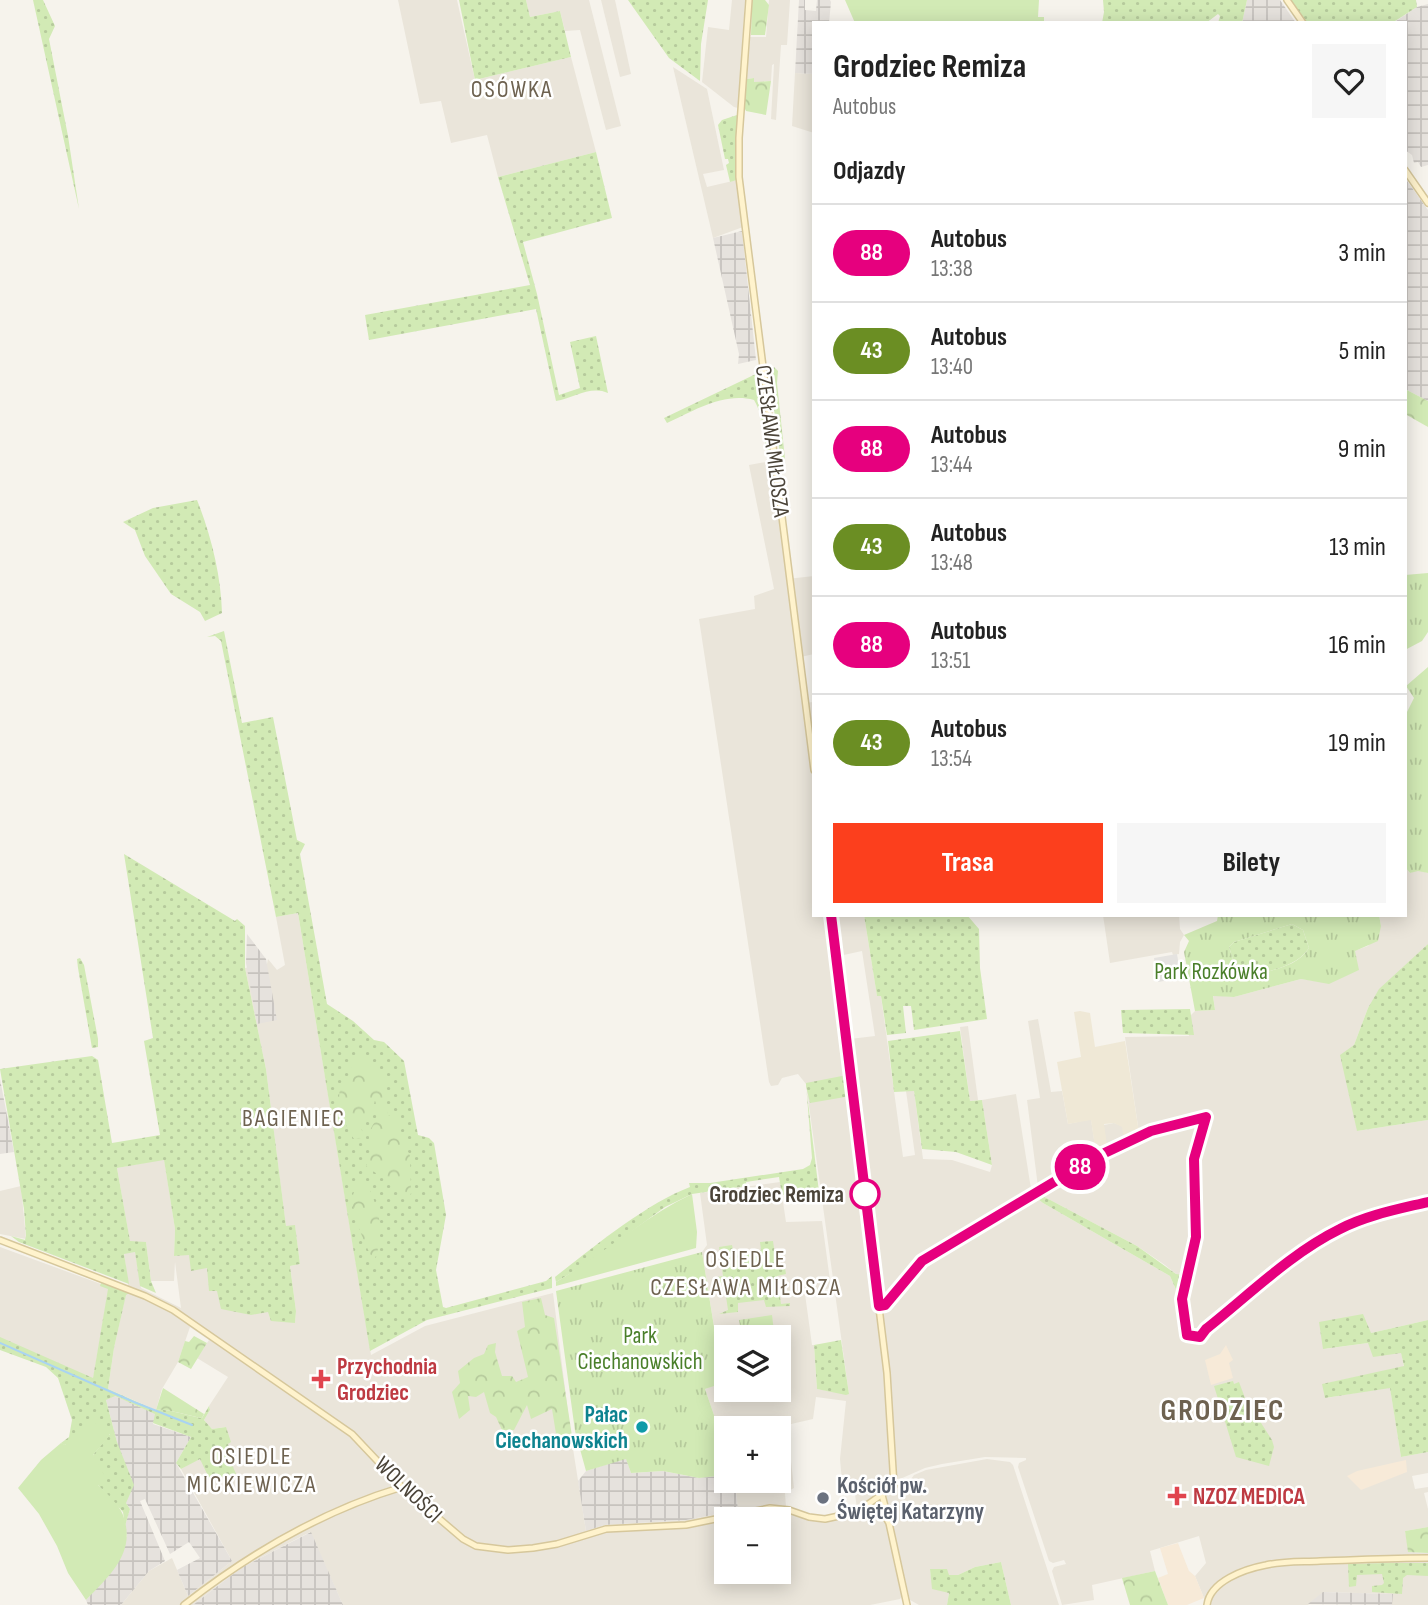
<!DOCTYPE html>
<html lang="pl">
<meta charset="utf-8">
<style>
body{margin:0;font-family:"Sofia Sans Condensed",sans-serif;background:#f6f6f6;color:#222;height:100vh;display:flex;flex-direction:column;font-size:26px;white-space:nowrap}
*{box-sizing:border-box;margin:0}
p{font-size:23px;color:#767676}
.icon{flex:none;width:38px;height:38px;fill:none;stroke:currentColor;stroke-width:2;stroke-linecap:round;stroke-linejoin:round}
.map{position:relative;flex:1;overflow:hidden}
.details{position:absolute;left:812px;top:21px;width:595px;height:896px;display:flex;flex-direction:column;background:#fff;border-radius:0px;box-shadow:0 4px 18px #0003}
.details>*{flex:none}
.badge{padding:0 14px;border-radius:23px;font-size:24px;line-height:46px}
.controls{position:absolute;left:714px;top:1325px;display:grid;gap:14px}
.controls a{display:grid;place-items:center;width:77px;height:77px;border-radius:0px;background:#fff;box-shadow:0 4px 18px #0003;font-size:35px}
.map>.badge{position:absolute;translate:-50% -50%;box-shadow:0 0 0 4px #fff}
h2{padding:0 21px;font-size:26px;line-height:63px}
.round{display:grid;place-items:center;flex:none;width:74px;height:74px;border-radius:0px;background:#f6f6f6}
.headline{display:flex;align-items:center;justify-content:space-between;height:119px;padding:0 21px}
h1{font-size:33px;font-weight:700;line-height:52px}
.action{display:flex;gap:14px;margin-top:auto;padding:14px 21px}
.action a{flex:1;height:80px;border-radius:0px;background:#fc3f1d;color:#fff;font-size:28px;font-weight:700;line-height:80px;text-align:center}
.action a+a{background:#f6f6f6;color:#222}
ul{padding:0;list-style:none}
li{display:flex;align-items:center;gap:21px;height:98px;padding:0 21px;border-top:2px solid #e0e0e0}
li div{flex:1}
li b{display:block;font-size:26px}
li em{font-style:normal}
li .badge{min-width:77px;font-weight:700;text-align:center}
.map>svg:first-child{display:block}
.residential{fill:#eae5da;fill-rule:evenodd}
.commercial{fill:#f7ead8}
.industrial{fill:url(#industrial-grid)}
.education{fill:#efe8d6}
.grass{fill:url(#grass-dots)}
.forest{fill:url(#forest-crowns)}
.park{fill:url(#park-tufts);fill-rule:evenodd}
.garden{fill:#d2eab5}
.parking{fill:#e5e3e0}
.lines{fill:none;stroke-linecap:round;stroke-linejoin:round}
.stream{stroke:#a9d4f2;stroke-width:2}
.secondary-casing{stroke:#d6c79b;stroke-width:8}
.secondary{stroke:#fff3cd;stroke-width:5}
.line-casing{stroke:#fff;stroke-width:16}
.line{stroke:#e6007e;stroke-width:10}
.stop-dot{fill:#fff;stroke:#e6007e;stroke-width:3.5}
.health-dot{fill:#e0444e;stroke:#fff;stroke-width:2.5}
.culture-dot{fill:#0f9aa8;stroke:#fff;stroke-width:2.5}
.worship-dot{fill:#6b7280;stroke:#fff;stroke-width:2.5}
.labels{text-anchor:middle;stroke-width:5;stroke-linejoin:round;paint-order:stroke}
.street-label{font-size:23px;fill:#4b4439;stroke:#fff}
.park-label{font-size:23px;fill:#4a7f2a;stroke:#fff}
.stop-label{font-size:23px;font-weight:bold;fill:#4b4439;stroke:#fff;text-anchor:end}
.health-label{font-size:23px;font-weight:bold;fill:#be3a42;stroke:#fff;text-anchor:start}
.culture-label{font-size:23px;font-weight:bold;fill:#0d838f;stroke:#fff;text-anchor:end}
.worship-label{font-size:23px;font-weight:bold;fill:#5b616d;stroke:#fff;text-anchor:start}
.neighbourhood-label{font-size:24px;letter-spacing:2px;fill:#6e6250;stroke:#fff}
.district-label{font-size:30px;font-weight:bold;letter-spacing:2px;fill:#6e6250;stroke:#fff}
</style>
<div class="map">
<svg width="1428" height="1605" viewBox="0 0 1428 1605">
<defs>
<pattern id="industrial-grid" width="8" height="8" patternUnits="userSpaceOnUse" patternTransform="scale(1.75)"><rect width="8" height="8" fill="#e6e2dd"/><path d="M0 4h8M4 0v8" fill="none" stroke="#c7c3be"/></pattern>
<pattern id="grass-dots" width="8" height="8" patternUnits="userSpaceOnUse" patternTransform="scale(1.75)"><rect width="8" height="8" fill="#d2eab5"/><path d="M2 2h.1M6 6h.1" fill="none" stroke="#b6ca9c" stroke-width="1.8" stroke-linecap="round"/></pattern>
<pattern id="forest-crowns" width="20" height="18" patternUnits="userSpaceOnUse" patternTransform="scale(1.75)"><rect width="20" height="18" fill="#d2eab5"/><path d="M2 6a3 3 0 1 1 6 0M12 15a3 3 0 1 1 6 0" fill="none" stroke="#b6ca9c"/></pattern>
<pattern id="park-tufts" width="24" height="20" patternUnits="userSpaceOnUse" patternTransform="scale(1.75)"><rect width="24" height="20" fill="#d2eab5"/><path d="M3 7l-1-3M5 7V3M7 7l1-3M15 17l-1-3M17 17v-4M19 17l1-3" fill="none" stroke="#b6ca9c"/></pattern>
</defs>
<rect width="100%" height="100%" fill="#f6f3ec"/>
<g class="residential">
<polygon points="398,0 457,0 475,80 571,57 596,152 498,177 487,135 451,143 441,101 420,104"/>
<polygon points="526,0 589,0 621,126 606,130 580,30 565,31 560,11 530,17"/>
<polygon points="601,0 615,0 631,74 620,77"/>
<polygon points="732,0 745,0 738,108 734,107 702,82 708,27 729,30"/>
<polygon points="769,0 790,0 787,45 781,45 776,120 771,119 774,64 772,65 771,81 764,81 764,83 753,82 753,78 747,79 749,37 766,37"/>
<polygon points="673,67 707,89 724,170 703,174 707,187 737,180 743,227 713,238"/>
<polygon points="795,73 814,74 814,133 792,126"/>
<path d="M766,462l6,23 2,2 13,92 27,-3v78l-18,4 6,45 12,-1v213h50l13,81h4l22,161 12,-2 -9,-64h8l9,68 29,1 38,12 2,-7 -10,-65 34,-6 15,95 2,1 5,-3 -11,-87 13,-2 -12,-77 10,-2 13,73 11,-1 6,33 23,-5 5,34 7,-8 1,-20 10,-2 25,10 -14,-96 64,-1 -2,-17 8,-8 20,-1 -2,-15 21,2 67,-18 28,4 29,-13 -4,-19 14,-5 13,-20 -2,-11h26v-48l5,6 8,-3 10,3v71l-60,64 -14,37 3,86 71,-11v200l-57,13 -47,16 44,-6 33,9 3,15 -81,17 3,14 64,-11 11,70 27,-5v21l-16,3 3,13 13,-2v5l-4,1 4,16v18l-23,4 4,21 19,1v52h-36v-11l-68,-2 -16,13h-104v-7l-9,-22 11,-13 -7,-27 -49,15 5,20 -63,14 2,15 -32,5 -10,-34 2,-4 12,-3 -2,-4 -11,3 -4,-2 -31,-94 1,-4 7,-3v-2l-41,-1 -43,7 -17,4 -25,11 -4,-1 -3,-18h-3l-1,26 -32,22 -3,-20 -11,1 -1,-8 -2,-22 6,-58 -30,-4 -3,22 -26,6 7,63 -9,5 1,14 -28,5 21,-2 46,11 42,-9 14,3 5,7 17,73 -3,4 -30,6h-527l-33,-73 -69,36 -48,37h-72l28,-34 23,-13 16,38 44,-35 -51,-92 19,-11h29l-4,-31 -13,2 -8,-9 6,-10 -1,-4 19,-29 -31,-19 12,-18 -19,-13 -12,35 -16,27 -6,21 -48,-21 6,-41 14,-64 -4,-31 11,-1 6,36 40,20 -6,-46 -1,19h-23l-5,-39h-16l-13,-74 47,-9 11,70 -1,27 15,-2 106,69 1,-12 -6,-45 10,-2 -5,-38 -9,1 -20,-158 -21,-101 22,-4 1,-5 9,11 8,-5 -9,-48 22,-4 73,442 54,-29 128,-33 18,143 15,95 17,-6 83,-5 52,-10 -3,-29 44,-1v-52h-53v30l-3,-17 -18,-52 18,-7 -21,-130 5,-7 -7,-52 80,-11 6,40 36,-1 9,67 -26,6 7,51h2l3,44 32,5 -43,-310 -8,-10 -16,4 -4,7 -7,1 -2,-4 -70,-463 56,-10 -1,-13 20,-7 -25,-124zM862,951l13,85 -25,3 -11,-83zM1039,1194l98,52 28,19 11,9v16l-6,-14 -127,-73 -8,-6zM726,1337h53v53h-53zM726,1519h53v53h-53z"/>
<polygon points="1103,915 1179,915 1180,929 1184,935 1180,942 1179,954 1173,955 1172,952 1110,963"/>
<polygon points="968,1026 978,1100 970,1101 960,1027"/>
<polygon points="21,1186 26,1239 0,1234 0,1191"/>
<polygon points="0,1247 109,1287 93,1379 0,1338"/>
<polygon points="987,1459 1010,1462 1013,1465 1059,1605 1011,1605 1001,1562 975,1567 958,1575 948,1575 930,1570 931,1577 949,1593 947,1605 919,1605 910,1600 886,1500 887,1493 900,1484 911,1485 913,1483 911,1479 914,1475 926,1470"/>
</g>
<g class="commercial">
<polygon points="1226,1345 1233,1360 1229,1363 1233,1378 1211,1385 1205,1360 1220,1354"/>
<polygon points="1406,1460 1407,1472 1361,1490 1347,1476 1357,1471"/>
<polygon points="1178,1543 1189,1571 1195,1576 1204,1598 1187,1605 1168,1605 1158,1578 1168,1574 1160,1548"/>
</g>
<g class="industrial">
<polygon points="799,0 805,0 805,10 816,11 817,0 830,0 831,2 829,23 814,23 814,74 795,73"/>
<polygon points="1247,0 1280,0 1296,23 1242,23"/>
<polygon points="1428,4 1428,165 1421,167 1418,162 1414,163 1412,155 1405,150 1405,23 1393,23 1417,7"/>
<polygon points="1405,178 1428,210 1428,401 1405,389"/>
<polygon points="742,231 756,360 738,364 739,354 713,238"/>
<polygon points="247,934 266,959 277,1020 257,1024 246,963"/>
<polygon points="0,1079 14,1152 0,1154"/>
<polygon points="110,1396 115,1396 156,1414 153,1424 191,1437 176,1463 232,1561 188,1596 177,1570 200,1558 189,1542 170,1554 145,1499 140,1501 165,1561 149,1571 121,1605 88,1605 86,1600 98,1586 127,1536 125,1526 130,1509 126,1503 117,1442 106,1400"/>
<polygon points="626,1458 631,1473 663,1471 699,1478 726,1475 726,1480 735,1481 738,1510 686,1520 604,1525 586,1531 578,1481 586,1471"/>
<polygon points="311,1532 343,1605 193,1605 241,1568"/>
<polygon points="1323,1592 1393,1594 1392,1605 1308,1604"/>
</g>
<polygon class="education" points="1080,1011 1090,1013 1095,1047 1125,1041 1139,1133 1124,1140 1122,1127 1114,1123 1104,1124 1107,1145 1103,1145 1103,1150 1096,1154 1091,1120 1068,1124 1057,1062 1081,1057 1074,1012"/>
<g class="grass">
<polygon points="33,0 43,0 55,26 49,39 68,136 79,209"/>
<polygon points="459,0 526,0 530,17 560,11 571,57 475,80"/>
<polygon points="628,0 708,0 701,44 700,81 669,58"/>
<polygon points="1103,0 1247,0 1242,23 1218,23 1220,16 1218,14 1206,23 1102,23 1104,12"/>
<polygon points="1287,0 1416,0 1417,7 1392,23 1303,23"/>
<polygon points="737,115 737,180 730,182 726,165 729,163 728,159 725,159 718,125 722,120"/>
<path d="M596,152l16,66 -89,24 14,52 22,101 21,-7 -10,-46 26,-6 12,57c-17,-8 -35,5 -52,8l-20,-92 -167,31 -4,-25 165,-30 -32,-108z"/>
<polygon points="774,367 778,371 777,383 785,459 784,469 782,470 769,371"/>
<path d="M760,372l15,103c-13,-17 -7,-52 -21,-75 -31,-8 -60,11 -87,23l-3,-5z"/>
<path d="M197,500c14,35 24,75 25,113l-17,8 -5,-9 -29,-18 -26,-38 -10,-26 -12,-8 30,-14z"/>
<polygon points="224,631 242,723 273,717 297,840 305,844 300,854 327,1004 353,1021 374,1040 384,1042 404,1061 418,1135 429,1138 434,1143 446,1215 436,1270 443,1307 446,1308 546,1281 552,1276 552,1288 427,1320 370,1351 298,913 276,917 221,641 215,636 207,637"/>
<polygon points="124,854 235,921 237,919 245,926 245,968 266,1069 286,1226 295,1225 300,1264 290,1266 296,1311 295,1323 271,1321 268,1312 251,1315 221,1309 217,1291 209,1291 207,1268 191,1271 189,1255 174,1256 175,1229 164,1160 117,1168 130,1241 146,1242 151,1281 156,1293 140,1286 135,1252 124,1254 129,1284 19,1242 11,1236 25,1240 26,1236 24,1209 0,1069 92,1056 98,1060 112,1143 160,1135 144,1041 153,1038"/>
<polygon points="864,915 967,915 979,929 980,968 987,1019 914,1030 911,1006 903,1006 906,1033 887,1035 881,996 877,996"/>
<path d="M1292,924l11,6 6,18c-14,21 -44,23 -66,30l-5,-3 -9,-28 5,-5z"/>
<polygon points="1428,944 1428,1120 1357,1131 1340,1055 1354,1045 1368,1008 1379,989"/>
<polygon points="80,958 84,965 98,1039 98,1047 92,1048 78,968 77,959"/>
<polygon points="1190,1009 1194,1035 1123,1033 1121,1010"/>
<polygon points="960,1031 970,1101 982,1100 992,1165 956,1152 922,1149 914,1091 894,1092 888,1041"/>
<path d="M847,1075l4,21 -41,7 -4,-17 13,106 -37,3 -3,-18 -33,5 1,4 -55,8 -27,13 -77,56 -32,19 -1,-5c37,-29 92,-74 135,-90l-1,-4h21l93,-14 7,-4 2,-7 -6,-74v-1z"/>
<polygon points="1039,1194 1137,1246 1176,1274 1183,1275 1177,1292 1170,1276 1043,1203 1034,1196"/>
<polygon points="773,1241 777,1269 785,1268 786,1274 777,1276 781,1304 790,1303 790,1306 766,1307 764,1300 738,1303 738,1312 719,1314 728,1310 724,1283 718,1283 717,1277 723,1276 719,1247 732,1245 734,1254 761,1250 760,1242"/>
<path d="M101,1283l28,10 -3,2 -12,53 -6,41 47,21c12,-2 34,6 47,8l7,-12 1,4 -6,10 8,9 14,-2 5,15 -3,2 4,12 -3,2 8,18 -28,2 -9,-19 -19,10 -5,-6 15,-26 -38,-14 2,-9 -40,-18 -9,4 11,42 17,43 -8,18 4,6 -5,17 -2,-14 -25,-27 -5,-30 17,-21 -46,11 -3,-2 8,-6 3,-17 -14,-42 -12,-11 -46,-17v-13l93,41 15,-89 -8,-3z"/>
<polygon points="1363,1314 1371,1333 1428,1320 1428,1452 1401,1457 1390,1388 1325,1398 1322,1384 1404,1366 1401,1353 1373,1357 1368,1343 1323,1349 1319,1322"/>
<polygon points="841,1340 849,1394 846,1395 817,1389 814,1345"/>
<polygon points="1233,1381 1234,1384 1239,1382 1245,1398 1272,1440 1274,1447 1269,1466 1236,1457 1214,1386"/>
<polygon points="1001,1562 1011,1605 947,1605 949,1593 932,1589 930,1569 947,1569 949,1575 958,1575 975,1567"/>
<polygon points="1390,1563 1428,1563 1428,1576 1407,1575 1403,1578 1402,1594 1372,1592 1372,1586 1382,1585 1384,1583 1382,1574 1357,1575 1356,1586 1349,1587 1348,1564"/>
</g>
<g class="forest">
<polygon points="752,0 765,0 769,5 765,35 751,35"/>
<polygon points="754,78 754,82 771,81 766,115 746,111 744,107 747,79"/>
<polygon points="1405,389 1428,401 1428,427 1405,414"/>
<path d="M359,1056l25,23v17l4,19 11,3 5,9 -5,4 11,25 1,37 -1,3 -6,2 -6,-9 -32,-23c7,-14 3,-15 3,-28 0,-16 13,-14 6,-38l-3,13 -13,7 5,18 -10,1c-11,-16 -25,-51 -4,-62l3,-16z"/>
<path d="M361,1180l5,2c13,26 20,51 8,79 -8,-14 -24,-49 -21,-66 1,-5 5,-10 8,-15z"/>
<polygon points="541,1298 545,1315 554,1318 572,1436 557,1440 552,1409 531,1419 527,1405 514,1430 502,1430 496,1417 490,1413 484,1392 476,1397 468,1396 470,1410 459,1419 452,1392 460,1383 458,1371 474,1358 484,1354 488,1345 496,1343 495,1352 502,1376 512,1376 516,1382 528,1377 517,1331 525,1327 522,1302"/>
<polygon points="194,1336 207,1343 191,1369 178,1362 185,1341 189,1342"/>
<path d="M163,1388l41,26 -2,4c-12,-2 -36,-10 -46,-8z"/>
<polygon points="1428,1527 1428,1553 1408,1552 1405,1531"/>
<polygon points="1155,1571 1168,1605 1130,1605 1122,1578"/>
</g>
<g class="park">
<polygon points="1428,573 1428,632 1422,641 1405,650 1405,575"/>
<polygon points="1428,667 1428,873 1418,871 1410,873 1405,867 1405,716 1414,698 1406,686"/>
<path d="M1218,915h161l2,11 -3,15 -23,10 4,19 -30,14 -28,-5 -67,18 -21,-1 2,14 -20,1 -11,-59 5,-11 -5,-6 33,-14zM1292,924l11,6 6,18c-13,21 -44,23 -66,30l-5,-3 -9,-28 5,-5z"/>
<polygon points="702,1252 723,1383 705,1389 723,1441 726,1475 699,1478 663,1471 631,1473 626,1459 586,1471 575,1431 556,1291"/>
<polygon points="772,1315 774,1332 742,1336 739,1320"/>
</g>
<g class="garden">
<polygon points="845,0 1039,0 1038,17 1044,17 1044,23 855,23"/>
<path d="M692,1194l5,38 -1,16 -140,38v-4c46,-27 88,-65 136,-88z"/>
<path d="M91,1419l19,16 -17,20 12,21 -7,9c8,8 21,19 25,30 14,38 -14,61 -37,85l-18,-27 -11,-27 -18,-32 -21,-26 23,-28 20,-17 4,2z"/>
</g>
<polygon class="parking" points="1177,954 1181,978 1158,982 1154,958"/>
<g class="lines">
<polyline class="stream" points="0,1343 134,1402 192,1425"/>
<defs>
<g id="secondary">
<polyline points="749,0 739,138 739,177 814,770"/>
<polyline points="1287,0 1303,23"/>
<polyline points="1405,170 1428,203"/>
<polyline points="831,915 887,1373 894,1486 864,1507 864,1510"/>
<polyline points="0,1240 145,1296 173,1310 352,1434 402,1487 463,1539 476,1546 508,1550 533,1548 557,1544 606,1529 686,1525 770,1508 789,1510 809,1517 825,1519 871,1509 884,1514"/>
<polyline points="882,1495 886,1510 884,1514 889,1523 907,1605"/>
<path d="M184,1605c65,-51 138,-94 218,-118"/>
<path d="M1207,1605c3,-24 38,-36 59,-40 17,-4 36,-3 54,-4 36,-1 72,-3 108,-3"/>
</g>
</defs>
<use href="#secondary" class="secondary-casing"/>
<use href="#secondary" class="secondary"/>
</g>
<g class="lines">
<defs>
<path id="line" d="M831,915l48,391 6,-1 37,-44 172,-103 57,-27 55,-14 -12,42 2,78 -14,62 5,36 13,2 6,-8c43,-34 85,-76 134,-100 27,-14 59,-20 88,-27"/>
</defs>
<use href="#line" class="line-casing"/>
<use href="#line" class="line"/>
</g>
<circle class="stop-dot" cx="865" cy="1194" r="14"/>
<g class="health-dot">
<path d="M317.5 1368.5h7v7h7v7h-7v7h-7v-7h-7v-7h7z"/>
<path d="M1173.5 1485.5h7v7h7v7h-7v7h-7v-7h-7v-7h7z"/>
</g>
<circle class="culture-dot" cx="642" cy="1427" r="7"/>
<circle class="worship-dot" cx="823" cy="1498" r="7"/>
<g class="labels">
<g class="street-label">
<text transform="translate(773 441) rotate(83)" y="8">CZESŁAWA MIŁOSZA</text>
<text transform="translate(409 1489) rotate(44)" y="8">WOLNOŚCI</text>
</g>
<g class="park-label">
<text x="1211" y="979">Park Rozkówka</text>
<text x="640" y="1343">Park<tspan x="640" dy="26">Ciechanowskich</tspan></text>
</g>
<g class="stop-label">
<text x="844" y="1202">Grodziec Remiza</text>
</g>
<g class="health-label">
<text x="337" y="1374">Przychodnia<tspan x="337" dy="26">Grodziec</tspan></text>
<text x="1193" y="1504">NZOZ MEDICA</text>
</g>
<g class="culture-label">
<text x="628" y="1422">Pałac<tspan x="628" dy="26">Ciechanowskich</tspan></text>
</g>
<g class="worship-label">
<text x="837" y="1493">Kościół pw.<tspan x="837" dy="26">Świętej Katarzyny</tspan></text>
</g>
<g class="neighbourhood-label">
<text x="512" y="97">OSÓWKA</text>
<text x="294" y="1126">BAGIENIEC</text>
<text x="746" y="1267">OSIEDLE<tspan x="746" dy="28">CZESŁAWA MIŁOSZA</tspan></text>
<text x="252" y="1464">OSIEDLE<tspan x="252" dy="28">MICKIEWICZA</tspan></text>
</g>
<g class="district-label">
<text x="1223" y="1420">GRODZIEC</text>
</g>
</g>
</svg>
<div class="controls">
<a><svg class="icon" aria-label="layers" viewBox="0 0 24 24"><path d="M12 4l9 5-9 5-9-5zM3 14l9 5 9-5"/></svg></a>
<a>+</a>
<a>−</a>
</div>
<b class="badge" style="left:1080px;top:1167px;background:#e6007e;color:#fff">88</b>
<section class="details">
<div class="headline"><div><h1>Grodziec Remiza</h1><p>Autobus</p></div><a class="round"><svg class="icon" aria-label="heart" viewBox="0 0 24 24"><path d="M12 20l-8-8c-3-5 5-10 8-4 3-6 11-1 8 4z"/></svg></a></div>
<h2>Odjazdy</h2>
<ul>
<li><span class="badge" style="background:#e6007e;color:#fff">88</span><div><b>Autobus</b><p>13:38</p></div><em>3 min</em></li>
<li><span class="badge" style="background:#6b8e23;color:#fff">43</span><div><b>Autobus</b><p>13:40</p></div><em>5 min</em></li>
<li><span class="badge" style="background:#e6007e;color:#fff">88</span><div><b>Autobus</b><p>13:44</p></div><em>9 min</em></li>
<li><span class="badge" style="background:#6b8e23;color:#fff">43</span><div><b>Autobus</b><p>13:48</p></div><em>13 min</em></li>
<li><span class="badge" style="background:#e6007e;color:#fff">88</span><div><b>Autobus</b><p>13:51</p></div><em>16 min</em></li>
<li><span class="badge" style="background:#6b8e23;color:#fff">43</span><div><b>Autobus</b><p>13:54</p></div><em>19 min</em></li>
</ul>
<div class="action"><a>Trasa</a><a>Bilety</a></div>
</section>
</div>
